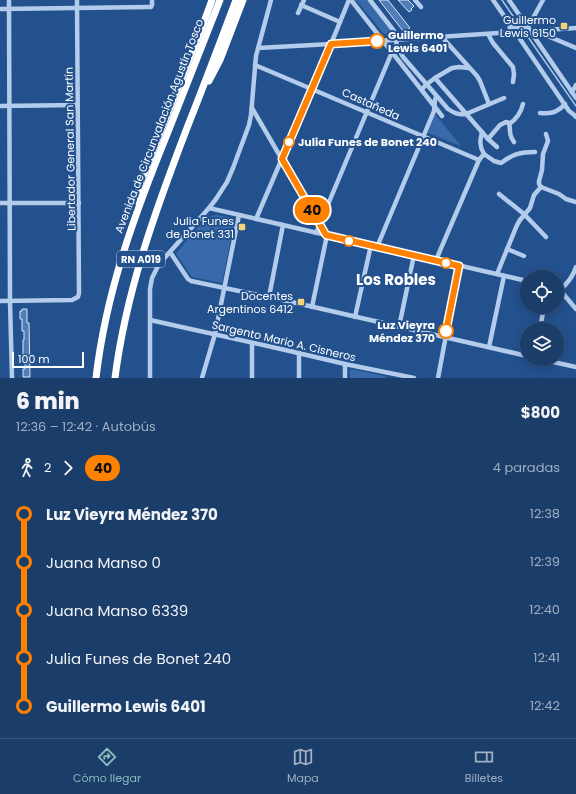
<!DOCTYPE html>
<html lang="es">
<meta charset="utf-8">
<style>
body{margin:0;font-family:Poppins,sans-serif;background:#274872;color:#f1f3f6;height:100vh;display:flex;flex-direction:column;font-size:15px;white-space:nowrap}
*{box-sizing:border-box;margin:0}
p{font-size:13px;color:#9faec1}
.icon{flex:none;width:22px;height:22px;fill:none;stroke:currentColor;stroke-width:2;stroke-linecap:round;stroke-linejoin:round}
.map{position:relative;height:378px;overflow:hidden}
.sheet{display:flex;flex-direction:column;background:#1a3d6a;flex:1}
.sheet>*{flex:none}
.badge{padding:0 8px;border-radius:13px;font-size:14px;line-height:26px}
.fabs{position:absolute;left:520px;top:270px;display:grid;gap:8px}
.fabs a{display:grid;place-items:center;width:44px;height:44px;border-radius:50%;background:#1a3d6a;box-shadow:0 2px 10px #0003,0 0 0 1px #38567e;font-size:20px}
.scale{position:absolute;left:12px;bottom:10px;width:72px;box-sizing:border-box;padding-left:4px;border:2px solid #fff;border-top:0;font-size:11px;line-height:14px;white-space:nowrap;color:#fff;-webkit-text-stroke:3px #23518e;paint-order:stroke}
.map>.badge{position:absolute;translate:-50% -50%;box-shadow:0 0 0 2px #fff}
.legs{display:flex;align-items:center;gap:6px;height:44px;padding:0 16px;font-size:13px}
.legs p{margin-inline-start:auto}
.head{display:flex;align-items:center;justify-content:space-between;height:68px;padding:0 16px}
h1{font-size:22px;font-weight:800;line-height:30px}
ul{padding:0 16px;list-style:none}
li{display:flex;align-items:center;gap:14px;height:48px;font-size:15px}
li i{display:grid;place-items:center;width:6px;height:100%;margin:0 5px;background:currentColor}
li i::after{content:'';width:10px;height:10px;margin:-5px;border:3px solid;border-radius:50%;background:#1a3d6a}
li p{margin-inline-start:auto}
li:first-child i{background:linear-gradient(#0000 50%,currentColor 0)}
li:last-child i{background:linear-gradient(currentColor 50%,#0000 0)}
.dock{display:flex;justify-content:space-around;align-items:center;height:56px;border-top:1px solid #38567e;background:#1a3d6a;font-size:11px;color:#9faec1}
.dock a{display:grid;justify-items:center;gap:2px}
.dock .selected{color:#8bbbb9}
.map>svg:first-child{display:block}
.green{fill:#386aab}
.lines{fill:none;stroke-linecap:round;stroke-linejoin:round}
.stream{stroke:#a7c6ec;stroke-width:1.5}
.building{fill:#507cb7;stroke:#d8e6f9}
.minor{stroke:#b3cceb;stroke-width:4.5}
.highway{stroke:#fff;stroke-width:7}
.line-1-casing{stroke:#fff;stroke-width:9}
.line-1{stroke:#ff8100;stroke-width:6}
.poi-dot{fill:#f6d376;stroke:#23518e;stroke-width:1.5}
.stop-1-dot{fill:#fff;stroke:#ff8100;stroke-width:2}
.labels{text-anchor:middle;stroke-width:4;stroke-linejoin:round;paint-order:stroke}
.shield{fill:#23518e;stroke:#bdcbdd;stroke-width:1}
.shield-label{font-size:10px;font-weight:bold;fill:#fff}
.poi-label{font-size:11px;fill:#fff;stroke:#23518e;text-anchor:end}
.stop-label{font-size:11px;font-weight:bold;fill:#fff;stroke:#23518e;text-anchor:start}
.street-label{font-size:11px;fill:#fff;stroke:#23518e}
.district-label{font-size:15px;font-weight:bold;fill:#fff;stroke:#23518e}
</style>
<div class="map">
<svg width="576" height="378" viewBox="0 0 576 378">
<rect width="100%" height="100%" fill="#23518e"/>
<g class="green">
<polygon points="354,0 369,0 393,33 392,34 389,35 384,34 357,1 355,2"/>
<polygon points="435,114 461,146 428,133"/>
<polygon points="216,215 235,218 222,283 192,277 176,254 204,220 212,216"/>
<polygon points="350,369 385,376 385,378 350,378"/>
</g>
<g class="lines">
<g class="stream">
<polyline points="502,0 515,19"/>
<polyline points="528,37 576,106"/>
</g>
</g>
<g class="building">
<polygon points="379,0 388,0 410,28 407,30 406,29 403,31"/>
<polygon points="398,0 408,0 414,6 411,9 412,10 409,12"/>
<polygon points="22,309 27,309 27,323 29,323 30,377 23,377 23,369 25,369 25,360 23,360 23,340 24,340 24,331 22,331 22,319 20,319 20,311 22,311"/>
</g>
<g class="lines">
<g class="minor">
<polyline points="9,0 10,301 12,378"/>
<polyline points="351,0 442,116"/>
<path d="M370,0l24,31 3,15 6,11 45,52c6,4 10,6 18,5l38,-16"/>
<polyline points="415,0 421,7"/>
<polyline points="493,0 509,23 510,27 509,33"/>
<polyline points="509,0 576,98"/>
<polyline points="301,5 340,22"/>
<polyline points="0,9 149,7 151,7 152,5 152,0"/>
<polyline points="298,13 304,0"/>
<polyline points="510,27 528,27"/>
<polyline points="528,27 543,0"/>
<polyline points="517,32 520,39 569,111 573,114 576,117"/>
<polyline points="535,33 550,37 576,48"/>
<polyline points="488,34 493,43 513,67 514,74 513,82"/>
<polyline points="442,37 477,76 480,81 489,104"/>
<polyline points="258,48 331,44 576,28"/>
<polyline points="255,65 479,160"/>
<polyline points="435,78 488,139 497,147"/>
<polyline points="422,89 427,84 435,78 452,68 459,67 469,68"/>
<polyline points="572,92 576,85"/>
<polyline points="0,106 78,105"/>
<polyline points="252,108 326,235 326,240 312,307"/>
<path d="M540,113c10,1 17,0 25,-9"/>
<path d="M509,124c8,-5 12,-12 14,-20"/>
<polyline points="546,134 548,141 543,154 542,170 539,181 539,184 541,187 559,194 566,199 576,202"/>
<path d="M488,139l12,-14 6,-3 3,1c2,7 -1,12 5,19"/>
<path d="M484,154l10,7 7,2c12,-9 19,-11 34,-11"/>
<polyline points="499,194 524,214 546,237"/>
<polyline points="0,203 79,203"/>
<polyline points="209,208 527,281"/>
<polyline points="256,219 331,44 349,0"/>
<polyline points="316,233 392,52"/>
<polyline points="377,247 434,111 435,100 436,97"/>
<polyline points="507,249 524,256"/>
<polyline points="170,252 188,279 191,281 283,300 527,356"/>
<path d="M436,260l43,-100 5,-6c-5,-8 -4,-14 -2,-22"/>
<polyline points="497,274 517,225 520,220 530,208 534,195 541,187"/>
<polyline points="557,288 560,290 576,309"/>
<path d="M560,290c8,-7 13,-13 16,-23"/>
<polyline points="269,297 283,225"/>
<polyline points="0,301 72,300 78,297 79,293 77,0"/>
<polyline points="355,317 371,245"/>
<polyline points="150,320 281,349 345,364 414,378"/>
<polyline points="399,327 414,255"/>
<polyline points="540,329 544,307"/>
<polyline points="489,347 504,276"/>
<polyline points="299,353 299,378"/>
<polyline points="540,359 576,367"/>
<polyline points="150,378 150,289 152,278 157,268 160,263 209,208 216,199 227,182 233,168 249,125 251,115 256,56 271,0"/>
<polyline points="202,378 215,334 239,215"/>
<polyline points="252,378 252,343"/>
<polyline points="345,378 345,364"/>
<polyline points="438,378 459,266"/>
</g>
<g class="highway">
<polyline points="209,81 220,60 243,0"/>
<polyline points="136,201 141,181 204,22 212,0"/>
<path d="M96,378c10,-87 39,-165 72,-246 17,-44 35,-88 52,-132"/>
<path d="M115,378c11,-87 41,-169 72,-250 17,-43 33,-85 49,-128"/>
</g>
</g>
<g class="lines">
<defs>
<polyline id="line-1" points="377,41 331,44 282,159 326,235 459,266 446,331"/>
</defs>
<use href="#line-1" class="line-1-casing"/>
<use href="#line-1" class="line-1"/>
</g>
<g class="poi-dot">
<rect x="560" y="22" width="8" height="8" rx="2"/>
<rect x="238" y="223" width="8" height="8" rx="2"/>
<rect x="297" y="298" width="8" height="8" rx="2"/>
</g>
<g class="stop-1-dot">
<circle cx="377" cy="41" r="7"/>
<circle cx="289" cy="142" r="5"/>
<circle cx="349" cy="241" r="5"/>
<circle cx="446" cy="263" r="5"/>
<circle cx="446" cy="331" r="7"/>
</g>
<g class="labels">
<rect class="shield" x="117" y="251" width="48" height="16" rx="3"/>
<g class="shield-label">
<text x="141" y="263">RN A019</text>
</g>
<g class="poi-label">
<text x="556" y="24">Guillermo<tspan x="556" dy="13">Lewis 6150</tspan></text>
<text x="234" y="225">Julia Funes<tspan x="234" dy="13">de Bonet 331</tspan></text>
<text x="293" y="300">Docentes<tspan x="293" dy="13">Argentinos 6412</tspan></text>
</g>
<g class="stop-label">
<text x="388" y="39">Guillermo<tspan x="388" dy="13">Lewis 6401</tspan></text>
<text x="298" y="146">Julia Funes de Bonet 240</text>
<text x="435" y="329" text-anchor="end">Luz Vieyra<tspan x="435" dy="13">Méndez 370</tspan></text>
</g>
<g class="street-label">
<text transform="translate(371 104) rotate(24)" y="4">Castañeda</text>
<text transform="translate(159 126) rotate(-69)" y="4">Avenida de Circunvalación Agustín Tosco</text>
<text transform="translate(70 149) rotate(-91)" y="4">Libertador General San Martín</text>
<text transform="translate(284 341) rotate(13)" y="4">Sargento Mario A. Cisneros</text>
</g>
<g class="district-label">
<text x="396" y="285">Los Robles</text>
</g>
</g>
</svg>
<div class="fabs">
<a><svg class="icon" aria-label="locate" viewBox="0 0 24 24"><circle cx="12" cy="12" r="6"/><path d="M12 2v4M12 18v4M2 12h4M18 12h4"/></svg></a>
<a><svg class="icon" aria-label="layers" viewBox="0 0 24 24"><path d="M12 4l9 5-9 5-9-5zM3 14l9 5 9-5"/></svg></a>
</div>
<div class="scale">100 m</div>
<b class="badge" style="left:312px;top:210px;background:#ff8100;color:#111">40</b>
</div>
<section class="sheet">
<div class="head"><div><h1>6 min</h1><p>12:36 – 12:42 · Autobús</p></div><b>$800</b></div>
<div class="legs"><svg class="icon" aria-label="walk" viewBox="0 0 24 24"><circle cx="13" cy="4" r="2"/><path d="M13 8l-2 6 4 7M11 14l-3 7M7 12l3-4h3l4 4"/></svg>2<svg class="icon" aria-label="forward" viewBox="0 0 24 24"><path d="M9 5l7 7-7 7"/></svg><b class="badge" style="background:#ff8100;color:#111">40</b><p>4 paradas</p></div>
<ul>
<li><i style="color:#ff8100"></i><b>Luz Vieyra Méndez 370</b><p>12:38</p></li>
<li><i style="color:#ff8100"></i><span>Juana Manso 0</span><p>12:39</p></li>
<li><i style="color:#ff8100"></i><span>Juana Manso 6339</span><p>12:40</p></li>
<li><i style="color:#ff8100"></i><span>Julia Funes de Bonet 240</span><p>12:41</p></li>
<li><i style="color:#ff8100"></i><b>Guillermo Lewis 6401</b><p>12:42</p></li>
</ul>
</section>
<nav class="dock">
<a class="selected"><svg class="icon" aria-label="directions" viewBox="0 0 24 24"><path d="M12 3l9 9-9 9-9-9zM9 14v-3h6M13 9l2 2-2 2"/></svg>Cómo llegar</a>
<a><svg class="icon" aria-label="map" viewBox="0 0 24 24"><path d="M3 6l6-2 6 2 6-2v14l-6 2-6-2-6 2zM9 4v14M15 6v14"/></svg>Mapa</a>
<a><svg class="icon" aria-label="tickets" viewBox="0 0 24 24"><path d="M3 7h18v10H3zM15 7v10"/></svg>Billetes</a>
</nav>
